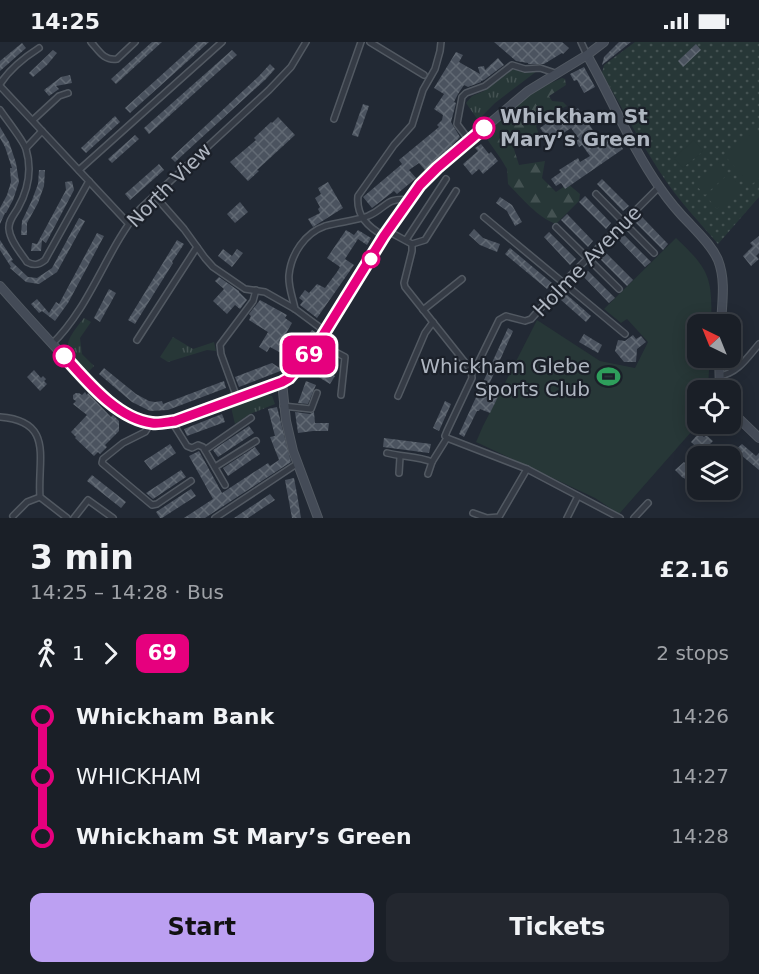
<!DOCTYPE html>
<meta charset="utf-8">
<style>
body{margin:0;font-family:"DejaVu Sans",sans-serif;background:#23272f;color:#f1f3f6;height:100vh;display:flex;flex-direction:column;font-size:22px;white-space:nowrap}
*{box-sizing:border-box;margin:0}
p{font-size:20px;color:#9fa2a7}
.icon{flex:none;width:33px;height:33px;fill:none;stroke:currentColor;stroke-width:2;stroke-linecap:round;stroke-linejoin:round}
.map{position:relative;height:476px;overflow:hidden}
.drawer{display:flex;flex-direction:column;background:#1a1f27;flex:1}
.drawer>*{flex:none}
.badge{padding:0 12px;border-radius:9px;font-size:21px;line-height:39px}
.needle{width:39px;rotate:317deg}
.controls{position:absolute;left:687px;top:272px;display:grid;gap:12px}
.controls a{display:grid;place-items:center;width:54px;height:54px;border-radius:12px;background:#1a1f27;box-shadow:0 3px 15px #0003,0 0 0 2px #383d44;font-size:30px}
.map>.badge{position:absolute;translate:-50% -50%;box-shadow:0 0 0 3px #fff}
.legs{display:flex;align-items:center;gap:9px;height:66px;padding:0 30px;font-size:20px}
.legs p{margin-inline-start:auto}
.headline{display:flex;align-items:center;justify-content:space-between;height:102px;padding:0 30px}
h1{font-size:33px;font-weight:700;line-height:45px}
.cta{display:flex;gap:12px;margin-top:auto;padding:12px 30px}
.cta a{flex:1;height:69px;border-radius:12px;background:#bca0f2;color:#111;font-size:24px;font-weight:700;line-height:69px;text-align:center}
.cta a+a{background:#23272f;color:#f1f3f6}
ul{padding:0 30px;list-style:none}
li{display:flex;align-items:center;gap:21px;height:60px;font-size:22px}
li i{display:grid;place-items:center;width:9px;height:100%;margin:0 8px;background:currentColor}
li i::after{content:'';width:15px;height:15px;margin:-8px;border:4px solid;border-radius:50%;background:#1a1f27}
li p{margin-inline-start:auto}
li:first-child i{background:linear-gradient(#0000 50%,currentColor 0)}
li:last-child i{background:linear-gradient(currentColor 50%,#0000 0)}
.status{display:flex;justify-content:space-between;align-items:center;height:42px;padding:0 30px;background:#1a1f27;direction:ltr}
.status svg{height:16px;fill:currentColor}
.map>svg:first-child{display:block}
.grass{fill:url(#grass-tufts)}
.forest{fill:url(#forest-firs)}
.park{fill:url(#park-dots)}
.pitch{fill:#273737}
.building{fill:url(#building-cross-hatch)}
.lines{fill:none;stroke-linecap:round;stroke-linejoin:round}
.street-casing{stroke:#525962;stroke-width:8}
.secondary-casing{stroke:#525962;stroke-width:10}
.street{stroke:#353b45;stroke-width:5}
.secondary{stroke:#444b57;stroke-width:8}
.line-1-casing{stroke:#fff;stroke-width:14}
.line-1{stroke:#e6007e;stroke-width:9}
.stop-1-dot{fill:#fff;stroke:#e6007e;stroke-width:3}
.labels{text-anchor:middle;stroke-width:4.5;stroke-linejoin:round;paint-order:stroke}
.stop-label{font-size:20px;font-weight:bold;fill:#afb6c1;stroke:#1b2029;text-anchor:start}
.street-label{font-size:20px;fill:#afb6c1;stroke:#1b2029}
.poi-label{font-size:20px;fill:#afb6c1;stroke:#1b2029;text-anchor:end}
</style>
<div class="status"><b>14:25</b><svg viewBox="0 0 49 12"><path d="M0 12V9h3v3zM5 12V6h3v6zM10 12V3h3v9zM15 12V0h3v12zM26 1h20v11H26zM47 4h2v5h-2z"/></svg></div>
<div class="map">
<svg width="759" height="476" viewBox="0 0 759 476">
<defs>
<pattern id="grass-tufts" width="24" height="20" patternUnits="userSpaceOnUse" patternTransform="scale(1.5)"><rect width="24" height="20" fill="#273737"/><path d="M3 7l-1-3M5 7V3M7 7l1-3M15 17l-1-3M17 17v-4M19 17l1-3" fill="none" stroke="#445252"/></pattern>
<pattern id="forest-firs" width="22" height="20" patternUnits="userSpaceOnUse" patternTransform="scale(1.5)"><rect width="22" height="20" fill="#273737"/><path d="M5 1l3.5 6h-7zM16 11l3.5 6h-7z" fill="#445252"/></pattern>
<pattern id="park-dots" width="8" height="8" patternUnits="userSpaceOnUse" patternTransform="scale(1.5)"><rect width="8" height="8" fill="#273737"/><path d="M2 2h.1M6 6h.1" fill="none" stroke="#445252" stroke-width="1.8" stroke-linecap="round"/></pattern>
<pattern id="building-cross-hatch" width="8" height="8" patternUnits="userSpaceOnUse" patternTransform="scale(1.5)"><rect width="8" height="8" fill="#4b535f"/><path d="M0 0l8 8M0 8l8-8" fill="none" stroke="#626a74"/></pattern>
</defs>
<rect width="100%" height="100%" fill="#222934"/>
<g class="grass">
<polygon points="510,27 523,29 537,29 495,61 478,78 466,61 472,54 484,49"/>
<path d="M84,276l7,4 -11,16 2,16 12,12 -6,6c-25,-25 -27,-25 -4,-54z"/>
<polygon points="173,295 193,307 214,300 216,309 207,308 168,320 160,315"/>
<polygon points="267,353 272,354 275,362 250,372 235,382 231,365"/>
</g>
<path class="forest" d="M562,36l3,1 1,6 -17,11 3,5 11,1 4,4c-17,9 -20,0 -31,20l4,12 -15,-1 -13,6 7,22 26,-4 -3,17 14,14 12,-8 12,10 -1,7 -23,23c-19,-7 -34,-26 -48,-40l-1,-15 -6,-10 -14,-20 3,-10 45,-39z"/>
<path class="park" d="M635,0h124v155l-41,47c-17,-20 -35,-39 -50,-60 -24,-35 -45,-74 -66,-111l2,-8z"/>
<g class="pitch">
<polygon points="756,87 759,91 759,136 751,143 725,114"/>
<polygon points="694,98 703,109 683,126 674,116"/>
<polygon points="718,120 728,132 705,153 694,141"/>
<polygon points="730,133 741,146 717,167 706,154"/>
<path d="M676,196c33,31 37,40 35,86h-13v33h12l-2,29 -2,4h-8v33h1l-80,91 -24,-16 -119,-56 7,-16 54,-106 63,41 35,7 13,-26 -21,-23 -6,4 -17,-14z"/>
</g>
<g class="building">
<polygon points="152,0 162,0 116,42 111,37"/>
<polygon points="198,0 209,0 130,71 125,66"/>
<polygon points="494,0 562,0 569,6 563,12 562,11 544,22 528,22 528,21 516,19"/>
<polygon points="619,0 631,0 602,23 604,15"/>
<polygon points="22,1 26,6 0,29 0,19"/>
<polygon points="696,2 701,8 683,25 678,19"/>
<polygon points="53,8 57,11 47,23 33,35 29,31"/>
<polygon points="232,8 237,13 149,92 144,86"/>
<polygon points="456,10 463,13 459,20 480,32 478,25 484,24 485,28 498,16 504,23 484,38 481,39 481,40 468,45 464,43 458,52 454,60 456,61 451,80 460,95 438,118 425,128 419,121 409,128 416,136 397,152 394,149 372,166 363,155 402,122 399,118 439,85 437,83 442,78 443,73 434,67 444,52 434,46"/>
<polygon points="270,22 275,27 266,37 175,120 171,116 259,34"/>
<polygon points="584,25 595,45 584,51 577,38 574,39 570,32"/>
<polygon points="70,33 72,41 56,44 59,47 49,54 44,48 61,35"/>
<polygon points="363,62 369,64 358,95 352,93"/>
<polygon points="578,66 601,100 613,92 623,107 565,147 561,141 556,144 551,137 561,130 559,128 578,116 580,120 590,114 582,103 579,105 576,99 579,97 571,86 550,100 540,86 554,76 557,80"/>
<polygon points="115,74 120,80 86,111 81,106"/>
<polygon points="278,75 295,93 257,128 259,129 248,139 230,120 256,98 254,96 271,80 272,81"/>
<polygon points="0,85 9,100 16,121 19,140 13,158 6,171 5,171 0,182 0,166 7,153 11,140 10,126 12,126 5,105 0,96"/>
<polygon points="135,93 139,97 112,121 108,117"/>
<polygon points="481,102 489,112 491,110 498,119 483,132 479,127 472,133 463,122 478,109 475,106"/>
<polygon points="159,122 164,128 130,158 125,152"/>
<polygon points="39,128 45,128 44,144 38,161 27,181 27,193 21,193 22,179 32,158 38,142"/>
<polygon points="602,137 629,164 623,169 597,142"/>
<polygon points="72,139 74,148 46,201 42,198 41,209 31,209 32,201 37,202 66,148 65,140"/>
<polygon points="328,140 343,166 313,185 308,177 320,171 318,167 320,165 315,156 321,152 318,146"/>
<polygon points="585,154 611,181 606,187 579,160"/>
<polygon points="500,155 512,163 522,180 515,184 507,169 496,161"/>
<polygon points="240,160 248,170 235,181 227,172"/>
<polygon points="567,172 593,199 588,205 561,178"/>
<polygon points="642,175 668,202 663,208 636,181"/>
<polygon points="79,176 85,179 57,230 39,242 26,240 10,226 11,225 0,208 0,198 13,218 11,219 28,235 37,236 52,226"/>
<polygon points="474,187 483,196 500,202 497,210 480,203 469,193"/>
<polygon points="346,188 354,193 358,188 371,196 367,203 358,197 345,217 354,223 317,276 300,263 303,259 299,256 305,248 309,251 317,242 325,246 337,230 340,225 327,216"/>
<polygon points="549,190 576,217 570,223 544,195"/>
<polygon points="97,191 104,194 68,261 55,279 42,269 39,271 31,262 37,257 49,271 56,260 59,262"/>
<polygon points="624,193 651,220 645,225 619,198"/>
<polygon points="759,194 759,211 756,214 759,217 751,224 743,214 753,204 750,201"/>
<polygon points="177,198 184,202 172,220 173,221 135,282 128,278"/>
<polygon points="510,206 552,241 547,247 505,212"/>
<polygon points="223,207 232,214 237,207 243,211 232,225 218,214"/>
<polygon points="606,211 633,238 627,244 600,217"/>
<polygon points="588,229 615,256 609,261 583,234"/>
<polygon points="219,235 239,249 239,250 247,258 240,267 235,263 227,272 213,259 224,247 215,239"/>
<polygon points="109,247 116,251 100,280 94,276"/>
<polygon points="566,252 591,274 586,280 561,258"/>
<polygon points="260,258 287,273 285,276 292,281 279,304 284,307 281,311 270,305 267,310 259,305 268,290 249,278 251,274 249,272"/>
<polygon points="508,286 513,289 487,347 499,353 490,371 480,367 479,369 477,369 464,395 459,392"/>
<polygon points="312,288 317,291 293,322 289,319"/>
<polygon points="584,292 602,303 598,311 579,300"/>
<polygon points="633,293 636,297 641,294 646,300 637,307 636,320 624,320 615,309 618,298 625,299"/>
<polygon points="325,311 334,317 330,321 337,325 332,332 335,334 330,342 312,331"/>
<polygon points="272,321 283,328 239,345 235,335"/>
<polygon points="104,326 136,352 149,359 155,360 162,359 163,362 224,339 226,346 168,368 150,369 132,360 99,332"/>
<polygon points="34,328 41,336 43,334 46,337 44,339 47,342 40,349 27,335"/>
<polygon points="306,339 316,343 308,362 298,361"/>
<polygon points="85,350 87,353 88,351 111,375 113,373 119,379 119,389 105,403 107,405 100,412 98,410 94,414 75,396 76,395 71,390 87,373 73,362 76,359 73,357 73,353 76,351 79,351 82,353"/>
<polygon points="445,359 451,362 439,389 433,386"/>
<polygon points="277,365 291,420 205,476 184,476 213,457 189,414 199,409 222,451 268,421 270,424 279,418 270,395 275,394 268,367"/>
<polygon points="295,370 310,372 314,370 315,381 329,381 328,389 313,389 298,391"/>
<polygon points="222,372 225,380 187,394 184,387"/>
<polygon points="249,384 254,391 218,415 213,408"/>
<polygon points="699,391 704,395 706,393 713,399 706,406 709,409 705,413 691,400"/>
<polygon points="384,396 431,402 429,411 383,405"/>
<polygon points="170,402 176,411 151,428 144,419"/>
<polygon points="742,402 756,414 759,411 759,428 735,408"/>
<polygon points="255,405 260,412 228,434 223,426"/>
<polygon points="688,418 698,427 698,435 693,430 685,437 684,436 683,436 675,428 684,420 685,421"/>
<polygon points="181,428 186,435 153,457 146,451"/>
<polygon points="92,433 126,460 121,466 87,439"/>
<polygon points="294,436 297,452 301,476 292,476 285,438"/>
<polygon points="191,447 196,454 162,476 160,476 156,470"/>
<polygon points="270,452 275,458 248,476 234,476"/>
</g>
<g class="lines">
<defs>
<g id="street">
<path d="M91,0c8,9 13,19 26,17l18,-17"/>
<polyline points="370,0 424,33"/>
<polyline points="581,0 587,13"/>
<path d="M0,42c9,-14 25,-27 39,-36"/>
<polyline points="0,44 128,181"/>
<path d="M0,68c6,9 23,30 26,39 6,20 2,41 -8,59 -4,7 -10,13 -9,21 1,12 12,24 18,33 7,4 12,3 18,-2l44,-79"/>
<polyline points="334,77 361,0"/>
<polyline points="33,78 59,54 68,51"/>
<polyline points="469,98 457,82 462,55 466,51 485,44 512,23 525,27 540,26 555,31"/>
<polyline points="26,106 42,89"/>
<polyline points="79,128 222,0"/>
<polyline points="596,152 654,211"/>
<polyline points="155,154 184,187 205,216 213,225 245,247 265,250 295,267 326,290"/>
<polyline points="484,175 625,292"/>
<polyline points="556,185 619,247"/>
<polyline points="388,189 412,202 425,198 456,149"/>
<path d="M384,194c-16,-9 -28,-20 -26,-40l36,-51 18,-20 11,-35 12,-21 5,-18 1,-9"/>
<polyline points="406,198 446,137"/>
<polyline points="412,202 412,209 404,241 405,245 471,328"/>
<path d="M295,267c-2,-11 -7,-22 -6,-34 2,-21 16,-42 36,-49 14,-4 30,-5 43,-10 19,-8 17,-19 41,-16"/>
<polyline points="423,268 462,237"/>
<polyline points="137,298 197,205"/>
<polyline points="318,301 345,315 341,353"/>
<path d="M52,302c39,-38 54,-94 88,-135l129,-119 22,-23 15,-25"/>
<path d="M719,334c19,-3 28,-18 40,-32"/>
<polyline points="398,354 425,291 433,280"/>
<polyline points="237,356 221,312 220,303 253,259 256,248"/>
<polyline points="283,364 311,367 317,351"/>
<path d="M0,375c55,4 37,43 40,80l27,21"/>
<polyline points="172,380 187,404 192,406 198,403 203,405 225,443"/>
<polyline points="151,381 145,390 123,401 103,417 102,421 152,463 157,462 191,439"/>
<polyline points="447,396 527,427 620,476"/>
<polyline points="205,408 251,376"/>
<path d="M387,411c15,4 31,3 45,9"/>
<polyline points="215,425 256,399"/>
<polyline points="399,431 400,415"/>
<polyline points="428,432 432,420 447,396 445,394 447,389 472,336 471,328 477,323 499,278 506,274 525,279 531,277 564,240 659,145"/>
<polyline points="473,471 487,476 499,475 527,427"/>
<polyline points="13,474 27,460 40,455"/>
<polyline points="74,476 88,458 113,476"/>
<polyline points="215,476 298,421"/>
<polyline points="567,476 578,454"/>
<polyline points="634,476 648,461"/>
</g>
<g id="secondary">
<path d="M587,13c25,44 44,92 73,133 9,13 19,25 30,36 10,11 22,22 28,36 8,20 4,43 3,64"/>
<path d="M0,244c22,25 45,50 68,75 20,22 42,48 70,59 13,5 24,4 37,1l107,-39 8,-5 28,-34 66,-107 36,-51 17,-17 91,-77 59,-36 17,-13"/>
<polyline points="719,315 720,348"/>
<polyline points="282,340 286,379 293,409 318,476"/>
<polyline points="730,368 759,396"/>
</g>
</defs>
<use href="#street" class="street-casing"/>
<use href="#secondary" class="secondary-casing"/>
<use href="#street" class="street"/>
<use href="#secondary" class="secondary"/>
</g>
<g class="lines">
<defs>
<path id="line-1" d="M64,314c22,24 53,63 88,67 7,1 15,-1 23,-2l107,-39 7,-4 29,-35 66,-107 36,-51 17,-17 47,-40"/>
</defs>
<use href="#line-1" class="line-1-casing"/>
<use href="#line-1" class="line-1"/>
</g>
<defs>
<symbol id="stadium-bare" viewBox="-9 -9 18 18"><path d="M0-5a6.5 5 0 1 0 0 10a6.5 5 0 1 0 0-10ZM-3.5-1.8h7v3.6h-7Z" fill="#2e9e5b" stroke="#1b2029" stroke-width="2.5" paint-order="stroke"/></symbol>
</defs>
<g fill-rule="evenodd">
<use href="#stadium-bare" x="592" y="318" width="33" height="33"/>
</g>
<g class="stop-1-dot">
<circle cx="484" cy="86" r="10"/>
<circle cx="371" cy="217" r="8"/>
<circle cx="64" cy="314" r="10"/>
</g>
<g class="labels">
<g class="stop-label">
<text x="500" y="81">Whickham St<tspan x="500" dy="23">Mary’s Green</tspan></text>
</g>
<g class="street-label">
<text transform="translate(169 143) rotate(-45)" y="7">North View</text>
<text transform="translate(587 219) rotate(-46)" y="7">Holme Avenue</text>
</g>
<g class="poi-label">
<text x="590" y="331">Whickham Glebe<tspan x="590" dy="23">Sports Club</tspan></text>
</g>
</g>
</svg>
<div class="controls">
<a><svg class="needle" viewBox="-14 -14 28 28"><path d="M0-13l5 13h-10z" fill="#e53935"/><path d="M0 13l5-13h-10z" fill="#9fa2a7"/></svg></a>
<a><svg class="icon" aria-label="locate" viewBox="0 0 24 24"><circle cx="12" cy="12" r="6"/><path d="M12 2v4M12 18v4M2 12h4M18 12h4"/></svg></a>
<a><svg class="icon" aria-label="layers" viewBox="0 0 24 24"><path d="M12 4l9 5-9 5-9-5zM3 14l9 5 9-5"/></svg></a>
</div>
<b class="badge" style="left:309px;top:313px;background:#e6007e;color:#fff">69</b>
</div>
<section class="drawer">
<div class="headline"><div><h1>3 min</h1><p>14:25 – 14:28 · Bus</p></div><b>£2.16</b></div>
<div class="legs"><svg class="icon" aria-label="walk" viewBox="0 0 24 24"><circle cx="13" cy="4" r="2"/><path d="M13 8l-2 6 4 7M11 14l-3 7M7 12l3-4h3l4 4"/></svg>1<svg class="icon" aria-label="forward" viewBox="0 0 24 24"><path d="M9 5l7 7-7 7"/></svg><b class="badge" style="background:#e6007e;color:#fff">69</b><p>2 stops</p></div>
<ul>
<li><i style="color:#e6007e"></i><b>Whickham Bank</b><p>14:26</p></li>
<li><i style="color:#e6007e"></i><span>WHICKHAM</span><p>14:27</p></li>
<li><i style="color:#e6007e"></i><b>Whickham St Mary’s Green</b><p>14:28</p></li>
</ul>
<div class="cta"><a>Start</a><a>Tickets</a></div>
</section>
